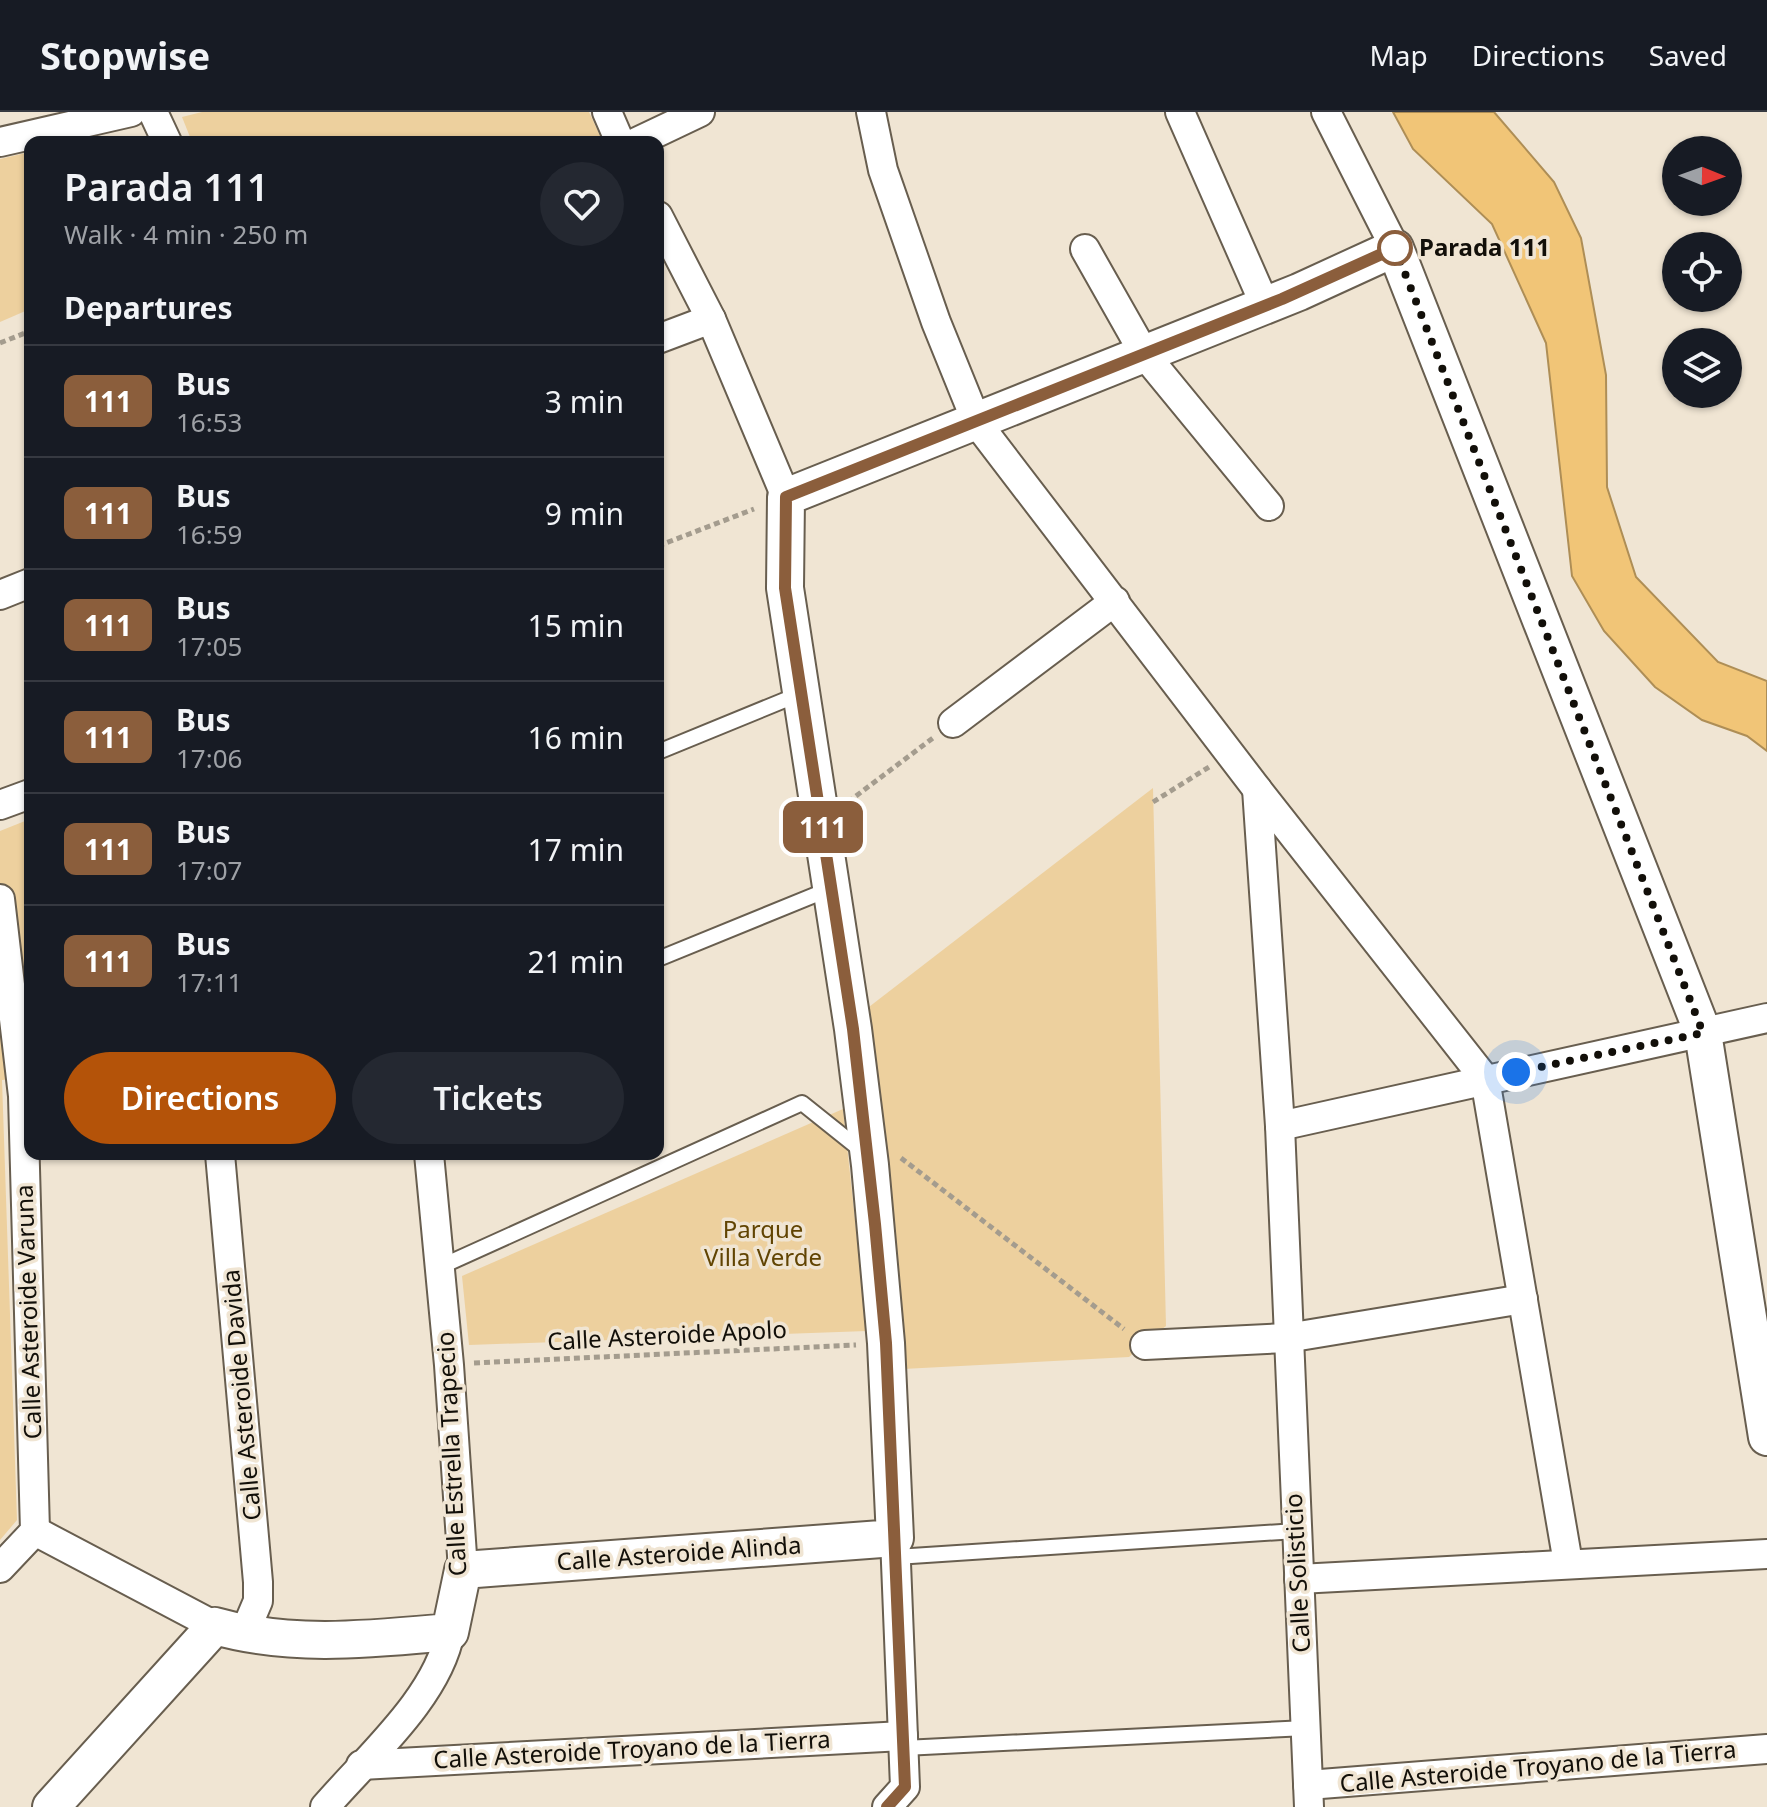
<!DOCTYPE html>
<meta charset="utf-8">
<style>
body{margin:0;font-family:"Noto Sans",sans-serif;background:#242831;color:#f1f3f6;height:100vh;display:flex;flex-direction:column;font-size:30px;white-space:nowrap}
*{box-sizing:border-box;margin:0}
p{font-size:26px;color:#9ea1a6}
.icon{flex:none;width:44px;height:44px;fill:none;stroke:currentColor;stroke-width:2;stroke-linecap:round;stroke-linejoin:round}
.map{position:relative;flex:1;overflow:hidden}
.drawer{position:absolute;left:24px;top:24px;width:640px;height:1024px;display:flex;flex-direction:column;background:#171b24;border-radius:16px;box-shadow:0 2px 6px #0004}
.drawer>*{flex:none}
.badge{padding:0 16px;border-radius:12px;font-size:28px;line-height:52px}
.needle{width:52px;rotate:91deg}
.controls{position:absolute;left:1662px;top:24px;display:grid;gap:16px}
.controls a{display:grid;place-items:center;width:80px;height:80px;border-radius:50%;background:#171b24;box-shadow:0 2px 6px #0004;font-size:40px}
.you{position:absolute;width:40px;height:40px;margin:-20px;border:6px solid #fff;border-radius:50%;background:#1a73e8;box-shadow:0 0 0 12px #1a73e833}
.map>.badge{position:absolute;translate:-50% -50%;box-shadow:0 0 0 4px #fff}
h2{padding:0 40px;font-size:30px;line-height:72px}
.round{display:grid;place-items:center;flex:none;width:84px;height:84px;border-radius:42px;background:#242831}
.head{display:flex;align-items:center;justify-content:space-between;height:136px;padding:0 40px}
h1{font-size:38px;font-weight:600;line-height:60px}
.button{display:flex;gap:16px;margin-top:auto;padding:16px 40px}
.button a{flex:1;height:92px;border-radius:48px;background:#b45309;color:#fff;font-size:32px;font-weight:600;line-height:92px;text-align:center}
.button a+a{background:#242831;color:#f1f3f6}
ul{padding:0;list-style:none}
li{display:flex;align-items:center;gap:24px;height:112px;padding:0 40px;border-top:2px solid #363941}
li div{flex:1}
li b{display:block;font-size:30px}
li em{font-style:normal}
li .badge{min-width:88px;font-weight:700;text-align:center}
header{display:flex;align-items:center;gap:48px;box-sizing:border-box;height:112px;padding:0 40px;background:#171b24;border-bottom:2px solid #363941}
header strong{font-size:38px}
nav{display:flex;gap:44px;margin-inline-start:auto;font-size:28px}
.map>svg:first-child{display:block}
.green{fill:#edd09e}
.water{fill:#f1c577;stroke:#ae8e56;stroke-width:2}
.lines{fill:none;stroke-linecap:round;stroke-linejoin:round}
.service-casing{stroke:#685e4f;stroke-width:18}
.minor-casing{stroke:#685e4f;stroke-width:32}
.tertiary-casing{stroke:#685e4f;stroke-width:40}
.path{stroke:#a49c8e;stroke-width:5;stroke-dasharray:6 4;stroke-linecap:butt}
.service{stroke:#fff;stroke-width:14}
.minor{stroke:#fff;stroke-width:28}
.tertiary{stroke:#fff;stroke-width:36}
.line-casing{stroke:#fff;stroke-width:18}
.line{stroke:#8b5e3c;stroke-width:12}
.walk{stroke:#120f09;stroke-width:8;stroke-dasharray:0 14.4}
.stop-dot{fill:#fff;stroke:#8b5e3c;stroke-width:4}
.labels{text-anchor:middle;stroke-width:7;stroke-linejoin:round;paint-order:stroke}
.stop-label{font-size:24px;font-weight:bold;fill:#120f09;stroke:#f0e5d3;text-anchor:start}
.park-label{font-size:24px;fill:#614402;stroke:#f0e5d3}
.street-label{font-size:24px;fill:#120f09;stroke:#f0e5d3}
</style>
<header>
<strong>Stopwise</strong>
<nav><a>Map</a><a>Directions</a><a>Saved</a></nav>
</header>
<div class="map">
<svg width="1767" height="1695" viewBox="0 0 1767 1695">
<rect width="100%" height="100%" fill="#f0e5d3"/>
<g class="green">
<polygon points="202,0 589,0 602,28 192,30 182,5"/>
<polygon points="30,40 30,197 0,210 0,47"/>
<polygon points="1153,676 1166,1214 1129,1245 903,1257 865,898"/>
<polygon points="30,707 30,966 2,968 17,1408 0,1428 0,719"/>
<polygon points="843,997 867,1219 469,1233 462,1164"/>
</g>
<polygon class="water" points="1393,0 1494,0 1554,70 1581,126 1606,263 1607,375 1636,465 1718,550 1767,569 1767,639 1747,624 1702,608 1655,575 1604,519 1572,464 1546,231 1492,112 1413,37"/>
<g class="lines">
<defs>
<g id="service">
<polyline points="658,640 802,581"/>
<polyline points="658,847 832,776"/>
<polyline points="440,1155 802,991 862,1039"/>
<polyline points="896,1445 1296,1419"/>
<polyline points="904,1636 1306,1616"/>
</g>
<g id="minor">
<polyline points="153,0 167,30"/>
<polyline points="607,0 620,30"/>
<polyline points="871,0 883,58 936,210 977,311 1257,677 1485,967 1568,1451"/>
<polyline points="1180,0 1265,193"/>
<polyline points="1326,0 1395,136"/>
<polyline points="0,30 131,0"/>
<polyline points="637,30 700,0"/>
<polyline points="658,104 711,207 786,385"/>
<polyline points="1085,137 1145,243 1269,394"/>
<polyline points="658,227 711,207"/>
<polyline points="0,483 30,471"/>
<polyline points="953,611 1115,489"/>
<polyline points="1257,677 1280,1014 1309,1695"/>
<polyline points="0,693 30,682"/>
<polyline points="0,787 23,984 35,1419 0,1456"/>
<polyline points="1280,1014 1767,906"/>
<polyline points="220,1042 258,1470 258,1489 244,1522"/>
<polyline points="429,1042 449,1253 463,1458"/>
<polyline points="1145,1233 1287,1226 1523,1187"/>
<polyline points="35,1419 215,1514"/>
<polyline points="1299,1467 1767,1442"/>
<polyline points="361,1653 903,1624"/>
<polyline points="1308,1673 1767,1637"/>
<path d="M325,1695c43,-50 113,-110 125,-175"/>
<polyline points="887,1695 905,1675 895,1426"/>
</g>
<path id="tertiary" d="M51,1695l164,-181c77,22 156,13 235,6l13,-62 432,-32 -9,-195 -16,-178 -17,-136 -68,-441 1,-91 513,-205 96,-44 308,785 64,404"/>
</defs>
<use href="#service" class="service-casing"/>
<use href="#minor" class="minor-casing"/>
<use href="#tertiary" class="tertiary-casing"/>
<g class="path">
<polyline points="0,231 30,219"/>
<polyline points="658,434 754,397"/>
<polyline points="848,690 933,626"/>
<polyline points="1153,690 1209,655"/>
<polyline points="901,1046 1124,1217"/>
<polyline points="474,1251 856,1233"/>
</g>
<use href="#service" class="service"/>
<use href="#minor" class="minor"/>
<use href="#tertiary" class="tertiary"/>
</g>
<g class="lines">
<defs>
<polyline id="line" points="887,1695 905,1675 886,1231 875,1112 853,917 785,476 786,385 1282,187 1395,136"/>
</defs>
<use href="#line" class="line-casing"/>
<use href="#line" class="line"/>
<polyline class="walk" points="1395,136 1703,921 1516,960"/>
</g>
<circle class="stop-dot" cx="1395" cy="136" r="16"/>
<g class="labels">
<g class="stop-label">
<text x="1419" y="144">Parada 111</text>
</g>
<g class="park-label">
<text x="763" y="1126">Parque<tspan x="763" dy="28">Villa Verde</tspan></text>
</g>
<g class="street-label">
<text transform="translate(29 1200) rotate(-92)" y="8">Calle Asteroide Varuna</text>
<text transform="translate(667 1224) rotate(-3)" y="8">Calle Asteroide Apolo</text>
<text transform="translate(242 1283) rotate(-95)" y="8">Calle Asteroide Davida</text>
<text transform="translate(452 1342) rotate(-93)" y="8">Calle Estrella Trapecio</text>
<text transform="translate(679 1442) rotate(-4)" y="8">Calle Asteroide Alinda</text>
<text transform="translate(1298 1461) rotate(-93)" y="8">Calle Solisticio</text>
<text transform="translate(632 1638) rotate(-3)" y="8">Calle Asteroide Troyano de la Tierra</text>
<text transform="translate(1538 1655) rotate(-5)" y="8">Calle Asteroide Troyano de la Tierra</text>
</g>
</g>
</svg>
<div class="controls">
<a><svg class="needle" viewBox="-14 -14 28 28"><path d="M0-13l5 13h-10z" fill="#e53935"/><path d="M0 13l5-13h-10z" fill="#9ea1a6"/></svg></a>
<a><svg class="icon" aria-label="locate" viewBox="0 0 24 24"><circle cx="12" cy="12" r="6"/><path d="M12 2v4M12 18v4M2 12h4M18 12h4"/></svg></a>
<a><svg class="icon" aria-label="layers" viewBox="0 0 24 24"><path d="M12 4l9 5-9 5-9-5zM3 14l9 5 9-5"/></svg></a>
</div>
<div class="you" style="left:1516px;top:960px"></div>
<b class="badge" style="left:823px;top:715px;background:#8b5e3c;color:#fff">111</b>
<section class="drawer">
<div class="head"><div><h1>Parada 111</h1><p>Walk · 4 min · 250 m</p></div><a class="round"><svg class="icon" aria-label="heart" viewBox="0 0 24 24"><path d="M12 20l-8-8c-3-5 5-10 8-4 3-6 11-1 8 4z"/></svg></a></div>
<h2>Departures</h2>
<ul>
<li><span class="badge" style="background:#8b5e3c;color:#fff">111</span><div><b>Bus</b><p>16:53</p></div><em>3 min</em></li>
<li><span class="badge" style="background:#8b5e3c;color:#fff">111</span><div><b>Bus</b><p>16:59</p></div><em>9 min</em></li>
<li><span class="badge" style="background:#8b5e3c;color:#fff">111</span><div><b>Bus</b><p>17:05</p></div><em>15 min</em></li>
<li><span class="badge" style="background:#8b5e3c;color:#fff">111</span><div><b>Bus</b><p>17:06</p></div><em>16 min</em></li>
<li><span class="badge" style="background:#8b5e3c;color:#fff">111</span><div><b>Bus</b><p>17:07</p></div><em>17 min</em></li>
<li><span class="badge" style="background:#8b5e3c;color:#fff">111</span><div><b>Bus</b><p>17:11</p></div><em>21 min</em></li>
</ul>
<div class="button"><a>Directions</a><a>Tickets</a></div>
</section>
</div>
